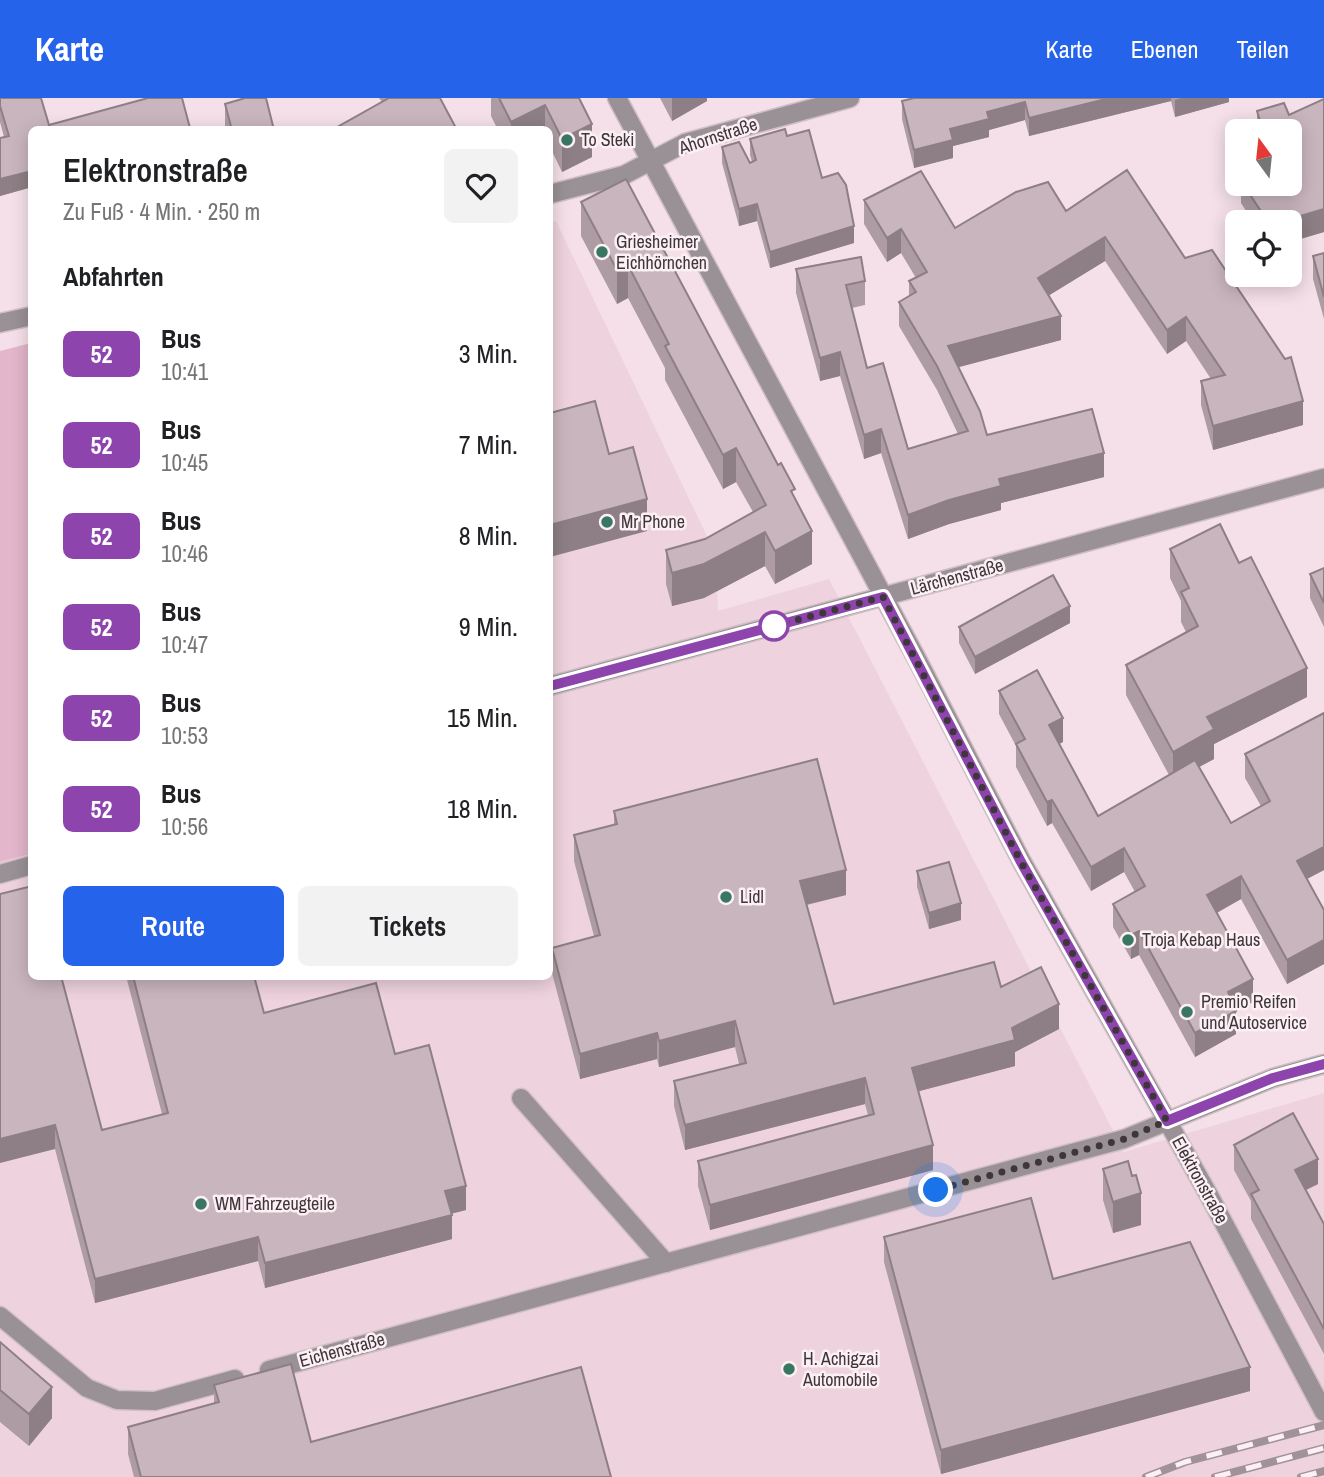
<!DOCTYPE html>
<html lang="de">
<meta charset="utf-8">
<style>
body{margin:0;font-family:"Archivo Narrow",sans-serif;background:#f2f2f2;color:#202124;height:100vh;display:flex;flex-direction:column;font-size:26px;white-space:nowrap}
*{box-sizing:border-box;margin:0}
p{font-size:23px;color:#757577}
.icon{flex:none;width:38px;height:38px;fill:none;stroke:currentColor;stroke-width:2;stroke-linecap:round;stroke-linejoin:round}
.map{position:relative;flex:1;overflow:hidden}
.panel{position:absolute;left:28px;top:28px;width:525px;height:854px;display:flex;flex-direction:column;background:#fff;border-radius:10px;box-shadow:0 4px 18px #0003}
.panel>*{flex:none}
.badge{padding:0 14px;border-radius:10px;font-size:24px;line-height:46px}
.needle{width:46px;rotate:345deg}
.fabs{position:absolute;left:1225px;top:21px;display:grid;gap:14px}
.fabs a{display:grid;place-items:center;width:77px;height:77px;border-radius:10px;background:#fff;box-shadow:0 4px 18px #0003;font-size:35px}
.you{position:absolute;width:35px;height:35px;margin:-18px;border:5px solid #fff;border-radius:50%;background:#1a73e8;box-shadow:0 0 0 10px #1a73e833}
.map>.badge{position:absolute;translate:-50% -50%;box-shadow:0 0 0 4px #fff}
h2{padding:0 35px;font-size:26px;line-height:63px}
.round{display:grid;place-items:center;flex:none;width:74px;height:74px;border-radius:10px;background:#f2f2f2}
.summary{display:flex;align-items:center;justify-content:space-between;height:119px;padding:0 35px}
h1{font-size:33px;font-weight:600;line-height:52px}
.cta{display:flex;gap:14px;margin-top:auto;padding:14px 35px}
.cta a{flex:1;height:80px;border-radius:10px;background:#2563eb;color:#fff;font-size:28px;font-weight:600;line-height:80px;text-align:center}
.cta a+a{background:#f2f2f2;color:#202124}
ul{padding:0;list-style:none}
li{display:flex;align-items:center;gap:21px;height:91px;padding:0 35px}
li div{flex:1}
li b{display:block;font-size:26px}
li em{font-style:normal}
li .badge{min-width:77px;font-weight:700;text-align:center}
header{display:flex;align-items:center;gap:42px;box-sizing:border-box;height:98px;padding:0 35px;background:#2563eb;color:#fff}
header strong{font-size:33px}
nav{display:flex;gap:38px;margin-inline-start:auto;font-size:24px}
.map>svg:first-child{display:block}
.built{fill:#eed2de}
.grass{fill:#e4b6cb}
.lines{fill:none;stroke-linecap:round;stroke-linejoin:round}
.minor-casing{stroke:#d0bec6;stroke-width:21}
.minor{stroke:#999195;stroke-width:18}
.rail-casing{stroke:#a19298;stroke-width:8}
.rail{stroke:#fcf0f5;stroke-width:5;stroke-dasharray:16;stroke-linecap:butt}
.wall{fill:#ad9ca3}
.shaded-wall{fill:#8d7f85}
.building{fill:#c9b5be;stroke:#8d7f85;stroke-width:2}
.line-casing{stroke:#fff;stroke-width:16}
.line{stroke:#8e44ad;stroke-width:10}
.walk{stroke:#3e3639;stroke-width:7;stroke-dasharray:0 12.6}
.poi-dot{fill:#3a7763;stroke:#fcf0f5;stroke-width:2.5}
.stop-dot{fill:#fff;stroke:#8e44ad;stroke-width:3.5}
.labels{text-anchor:middle;stroke-width:5;stroke-linejoin:round;paint-order:stroke}
.street-label{font-size:18px;fill:#3e3639;stroke:#fcf0f5}
.poi-label{font-size:18px;fill:#3e3639;stroke:#fcf0f5;text-anchor:start}
</style>
<header>
<strong>Karte</strong>
<nav><a>Karte</a><a>Ebenen</a><a>Teilen</a></nav>
</header>
<div class="map">
<svg width="1324" height="1379" viewBox="0 0 1324 1379">
<rect width="100%" height="100%" fill="#f5e0e9"/>
<polygon class="built" points="556,123 716,457 718,513 829,481 1124,1054 1324,995 1324,1379 0,1379 0,764 31,756 32,878 550,878 550,125"/>
<polygon class="grass" points="31,245 31,756 0,764 0,253"/>
<g class="lines">
<defs>
<g id="minor">
<polyline points="617,0 918,563 1022,764 1211,1101 1324,1314"/>
<polyline points="550,96 624,77 685,45 850,0"/>
<polyline points="0,225 32,218"/>
<polyline points="550,588 1324,380"/>
<polyline points="0,776 32,767"/>
<polyline points="521,1000 666,1165"/>
<polyline points="0,1218 87,1290 117,1302 155,1303 235,1281"/>
<polyline points="269,1272 1124,1041 1273,980 1324,966"/>
</g>
</defs>
<use href="#minor" class="minor-casing"/>
<use href="#minor" class="minor"/>
<defs>
<g id="rail">
<polyline points="1146,1379 1185,1364 1324,1327"/>
<polyline points="1215,1379 1324,1350"/>
<polyline points="1301,1379 1324,1373"/>
</g>
</defs>
<use href="#rail" class="rail-casing"/>
<use href="#rail" class="rail"/>
</g>
<g class="wall">
<polygon points="0,0 49,27 190,32 32,32 32,89 0,98 4,39 0,24"/>
<polygon points="379,0 440,0 382,4"/>
<polygon points="491,0 579,0 592,59 562,74 550,49 550,32 498,32 491,18"/>
<polygon points="660,0 707,0 707,3 672,23"/>
<polygon points="914,0 1229,0 1229,4 1175,19 1171,3 1029,38 1025,22 989,32 989,39 953,48 953,60 914,70 902,21 902,3"/>
<polygon points="1324,1 1324,134 1290,144 1290,124 1253,124 1241,105 1241,86 1290,86 1290,33 1257,33 1257,13 1289,17"/>
<polygon points="225,6 274,32 225,32"/>
<polygon points="787,38 822,80 854,145 770,170 757,123 739,128 722,65 722,49 750,65 752,64 750,57 750,41"/>
<polygon points="626,81 795,400 812,466 775,486 765,468 704,500 672,508 666,486 666,452 705,441 753,414 736,384 723,391 665,282 665,270 628,200 617,206 581,138 581,104"/>
<polygon points="864,102 955,130 1066,113 1185,160 1303,327 1213,352 1201,307 1201,283 1211,281 1186,243 1167,256 1105,163 1048,198 1061,242 958,269 987,337 1104,379 1001,405 1001,412 949,426 908,441 881,355 864,361 840,278 820,283 796,195 796,171 865,183 865,207 852,210 867,270 908,351 958,336 937,292 899,228 899,204 909,198 909,183 916,180 901,155 887,164 864,126"/>
<polygon points="1324,155 1324,221 1313,181 1313,158"/>
<polygon points="1170,451 1307,599 1214,646 1214,661 1199,669 1231,725 1261,708 1245,680 1245,656 1324,615 1324,772 1307,781 1324,812 1324,866 1287,886 1241,801 1217,815 1253,904 1236,913 1236,936 1195,959 1139,857 1131,861 1113,829 1113,806 1135,794 1124,774 1091,793 1052,725 1047,728 1016,669 1016,648 999,616 999,593 1063,644 1059,646 1098,718 1169,677 1126,597 1126,567 1186,534 1181,524 1181,503 1170,480"/>
<polygon points="1324,470 1324,529 1310,500 1310,476"/>
<polygon points="1070,525 975,576 959,545 959,529"/>
<polygon points="614,713 846,797 807,807 834,906 1001,889 1059,931 1015,954 1015,968 919,993 933,1072 710,1132 698,1088 698,1063 868,1017 865,1006 685,1052 674,1008 674,983 739,966 735,949 659,969 657,961 580,981 552,875 552,850 594,838 574,763 574,737 614,727"/>
<polygon points="917,773 961,822 929,831 917,789"/>
<polygon points="0,796 102,1032 162,1016 126,878 254,878 264,915 395,956 466,1112 451,1116 452,1141 265,1190 258,1163 95,1205 55,1051"/>
<polygon points="1234,1047 1318,1086 1306,1092 1324,1126 1324,1256 1251,1121 1251,1103 1234,1072"/>
<polygon points="1103,1071 1141,1127 1113,1135 1103,1102"/>
<polygon points="884,1139 1053,1181 1250,1293 941,1376 884,1164"/>
<polygon points="0,1244 52,1320 29,1348 0,1324"/>
<polygon points="214,1287 311,1344 611,1379 134,1379 128,1356 128,1329 214,1306"/>
</g>
<g class="shaded-wall">
<polygon points="672,0 707,0 707,3 672,23"/>
<polygon points="1110,0 1171,0 1171,3 1029,38 1029,20"/>
<polygon points="1181,0 1229,0 1229,4 1175,19 1175,2"/>
<polygon points="1025,4 1025,22 989,32 989,39 953,48 953,60 914,70 914,52 950,31 987,14"/>
<polygon points="545,7 545,32 511,32 511,24"/>
<polygon points="592,26 592,59 562,74 562,41"/>
<polygon points="32,73 32,89 0,98 0,81"/>
<polygon points="757,106 757,123 739,128 739,111"/>
<polygon points="1324,111 1324,134 1290,144 1290,124 1280,124"/>
<polygon points="854,128 854,145 770,170 770,154"/>
<polygon points="901,131 901,155 887,164 887,140"/>
<polygon points="1105,139 1105,163 1038,204 1038,180"/>
<polygon points="628,167 628,200 617,206 617,172"/>
<polygon points="1061,218 1061,242 948,272 948,248"/>
<polygon points="1186,219 1186,243 1167,256 1167,232"/>
<polygon points="840,254 840,278 820,283 820,260"/>
<polygon points="1303,303 1303,327 1213,352 1213,328"/>
<polygon points="881,331 881,355 864,361 864,337"/>
<polygon points="736,350 736,384 723,391 723,357"/>
<polygon points="1104,355 1104,379 1001,405 1001,412 949,426 908,441 908,417 999,381"/>
<polygon points="647,401 647,433 550,459 550,427"/>
<polygon points="812,433 812,466 775,486 775,453"/>
<polygon points="765,434 765,468 704,500 672,508 672,475"/>
<polygon points="1070,508 1070,525 975,576 975,559"/>
<polygon points="1307,570 1307,599 1214,646 1214,661 1173,683 1173,654 1207,619"/>
<polygon points="1063,620 1063,644 1049,651 1049,627"/>
<polygon points="1052,702 1052,725 1047,728 1047,704"/>
<polygon points="1324,749 1324,772 1297,786 1297,763"/>
<polygon points="1124,750 1124,774 1091,793 1091,769"/>
<polygon points="846,772 846,797 800,808 800,783"/>
<polygon points="1241,778 1241,801 1207,820 1207,797"/>
<polygon points="961,805 961,822 929,831 929,815"/>
<polygon points="1139,833 1139,857 1131,861 1131,837"/>
<polygon points="1324,842 1324,866 1287,886 1287,862"/>
<polygon points="1253,881 1253,904 1236,913 1236,936 1195,959 1195,935 1228,894"/>
<polygon points="1059,906 1059,931 1015,954 1015,968 912,995 912,970 1012,930"/>
<polygon points="735,923 735,949 659,969 659,943"/>
<polygon points="657,935 657,961 580,981 580,956"/>
<polygon points="865,980 865,1006 685,1052 685,1027"/>
<polygon points="55,1027 55,1051 0,1065 0,1041"/>
<polygon points="933,1047 933,1072 710,1132 710,1107"/>
<polygon points="1318,1061 1318,1086 1295,1097 1295,1072"/>
<polygon points="466,1088 466,1112 445,1117 445,1093"/>
<polygon points="1141,1095 1141,1127 1113,1135 1113,1104"/>
<polygon points="452,1117 452,1141 265,1190 265,1165"/>
<polygon points="258,1139 258,1163 95,1205 95,1181"/>
<polygon points="1250,1269 1250,1293 941,1376 941,1352"/>
<polygon points="52,1289 52,1320 29,1348 29,1316"/>
</g>
<g class="building">
<polygon points="0,0 41,0 49,27 148,0 182,0 190,30 182,32 32,32 32,73 0,81 0,40 9,38 0,8"/>
<polygon points="245,0 266,0 274,32 232,32 225,6"/>
<polygon points="389,0 440,0 457,32 332,32"/>
<polygon points="499,0 579,0 592,26 562,41 545,7 511,24"/>
<polygon points="914,0 1110,0 1029,20 1025,4 987,14 989,21 950,31 953,42 914,52 902,3"/>
<polygon points="1324,1 1324,111 1280,124 1268,124 1243,86 1290,86 1290,33 1263,33 1257,13 1284,5 1289,17"/>
<polygon points="785,31 787,38 809,32 822,80 838,75 846,87 854,128 770,154 757,106 739,111 722,49 739,44 750,65 756,62 750,41"/>
<polygon points="1127,72 1185,160 1212,152 1285,261 1291,259 1303,303 1213,328 1201,283 1225,277 1186,219 1167,232 1105,139 1038,180 1061,218 948,248 980,313 987,337 1092,311 1104,355 999,381 1001,388 949,402 908,417 881,331 864,337 840,254 820,260 796,171 861,159 865,183 846,187 867,270 883,265 908,351 968,333 937,268 899,204 916,194 909,183 927,174 901,131 887,140 864,102 921,73 955,130 1016,94 1048,84 1066,113"/>
<polygon points="626,81 778,367 781,365 795,391 791,393 812,433 775,453 765,434 704,466 672,475 666,452 705,441 766,407 736,350 723,357 665,248 669,246 628,167 617,172 581,104"/>
<polygon points="1324,155 1324,199 1313,158"/>
<polygon points="595,303 609,356 633,349 647,401 550,427 550,315"/>
<polygon points="1220,426 1239,465 1251,459 1307,570 1207,619 1214,631 1173,654 1126,567 1198,528 1181,494 1189,490 1170,451"/>
<polygon points="1324,470 1324,505 1310,476"/>
<polygon points="1053,477 1070,508 975,559 959,529"/>
<polygon points="1037,572 1063,620 1049,627 1098,718 1195,662 1231,725 1270,703 1245,656 1324,615 1324,749 1297,763 1324,812 1324,842 1287,862 1241,778 1207,797 1253,881 1228,894 1236,913 1195,935 1139,833 1131,837 1113,806 1145,788 1124,750 1091,769 1052,702 1047,704 1016,646 1025,641 999,593"/>
<polygon points="817,661 846,772 800,783 834,906 994,864 1001,889 1041,869 1059,906 1012,930 1015,942 912,970 933,1047 710,1107 698,1063 874,1016 865,980 685,1027 674,983 746,965 735,923 659,943 657,935 580,956 552,850 600,837 574,737 617,726 614,713"/>
<polygon points="949,764 961,805 929,815 917,773"/>
<polygon points="32,788 32,878 61,878 102,1032 168,1015 133,878 254,878 264,915 376,885 395,956 429,947 466,1088 445,1093 452,1117 265,1165 258,1139 95,1181 55,1027 0,1041 0,796"/>
<polygon points="1293,1015 1318,1061 1295,1072 1324,1126 1324,1231 1251,1096 1259,1092 1234,1047"/>
<polygon points="1128,1063 1132,1078 1136,1077 1141,1095 1113,1104 1103,1071"/>
<polygon points="1031,1100 1053,1181 1190,1144 1250,1269 941,1352 884,1139"/>
<polygon points="0,1244 52,1289 29,1316 0,1292"/>
<polygon points="291,1266 311,1344 581,1269 611,1379 141,1379 128,1329 219,1304 214,1287"/>
</g>
<g class="lines">
<defs>
<polyline id="line" points="550,588 883,499 1021,764 1167,1023 1273,980 1324,966"/>
</defs>
<use href="#line" class="line-casing"/>
<use href="#line" class="line"/>
<polyline class="walk" points="774,528 883,499 1021,764 1167,1023 1124,1041 936,1092"/>
</g>
<g class="poi-dot">
<circle cx="567" cy="42" r="7"/>
<circle cx="602" cy="154" r="7"/>
<circle cx="607" cy="424" r="7"/>
<circle cx="726" cy="799" r="7"/>
<circle cx="1128" cy="842" r="7"/>
<circle cx="1187" cy="914" r="7"/>
<circle cx="201" cy="1106" r="7"/>
<circle cx="789" cy="1271" r="7"/>
</g>
<circle class="stop-dot" cx="774" cy="528" r="14"/>
<g class="labels">
<g class="street-label">
<text transform="translate(718 38) rotate(-18)" y="6">Ahornstraße</text>
<text transform="translate(957 479) rotate(-15)" y="6">Lärchenstraße</text>
<text transform="translate(1200 1082) rotate(61)" y="6">Elektronstraße</text>
<text transform="translate(342 1252) rotate(-15)" y="6">Eichenstraße</text>
</g>
<g class="poi-label">
<text x="581" y="48">To Steki</text>
<text x="616" y="150">Griesheimer<tspan x="616" dy="21">Eichhörnchen</tspan></text>
<text x="621" y="430">Mr Phone</text>
<text x="740" y="805">Lidl</text>
<text x="1142" y="848">Troja Kebap Haus</text>
<text x="1201" y="910">Premio Reifen<tspan x="1201" dy="21">und Autoservice</tspan></text>
<text x="215" y="1112">WM Fahrzeugteile</text>
<text x="803" y="1267">H. Achigzai<tspan x="803" dy="21">Automobile</tspan></text>
</g>
</g>
</svg>
<div class="fabs">
<a><svg class="needle" viewBox="-14 -14 28 28"><path d="M0-13l5 13h-10z" fill="#e53935"/><path d="M0 13l5-13h-10z" fill="#757577"/></svg></a>
<a><svg class="icon" aria-label="locate" viewBox="0 0 24 24"><circle cx="12" cy="12" r="6"/><path d="M12 2v4M12 18v4M2 12h4M18 12h4"/></svg></a>
</div>
<div class="you" style="left:936px;top:1092px"></div>
<section class="panel">
<div class="summary"><div><h1>Elektronstraße</h1><p>Zu Fuß · 4 Min. · 250 m</p></div><a class="round"><svg class="icon" aria-label="heart" viewBox="0 0 24 24"><path d="M12 20l-8-8c-3-5 5-10 8-4 3-6 11-1 8 4z"/></svg></a></div>
<h2>Abfahrten</h2>
<ul>
<li><span class="badge" style="background:#8e44ad;color:#fff">52</span><div><b>Bus</b><p>10:41</p></div><em>3 Min.</em></li>
<li><span class="badge" style="background:#8e44ad;color:#fff">52</span><div><b>Bus</b><p>10:45</p></div><em>7 Min.</em></li>
<li><span class="badge" style="background:#8e44ad;color:#fff">52</span><div><b>Bus</b><p>10:46</p></div><em>8 Min.</em></li>
<li><span class="badge" style="background:#8e44ad;color:#fff">52</span><div><b>Bus</b><p>10:47</p></div><em>9 Min.</em></li>
<li><span class="badge" style="background:#8e44ad;color:#fff">52</span><div><b>Bus</b><p>10:53</p></div><em>15 Min.</em></li>
<li><span class="badge" style="background:#8e44ad;color:#fff">52</span><div><b>Bus</b><p>10:56</p></div><em>18 Min.</em></li>
</ul>
<div class="cta"><a>Route</a><a>Tickets</a></div>
</section>
</div>
